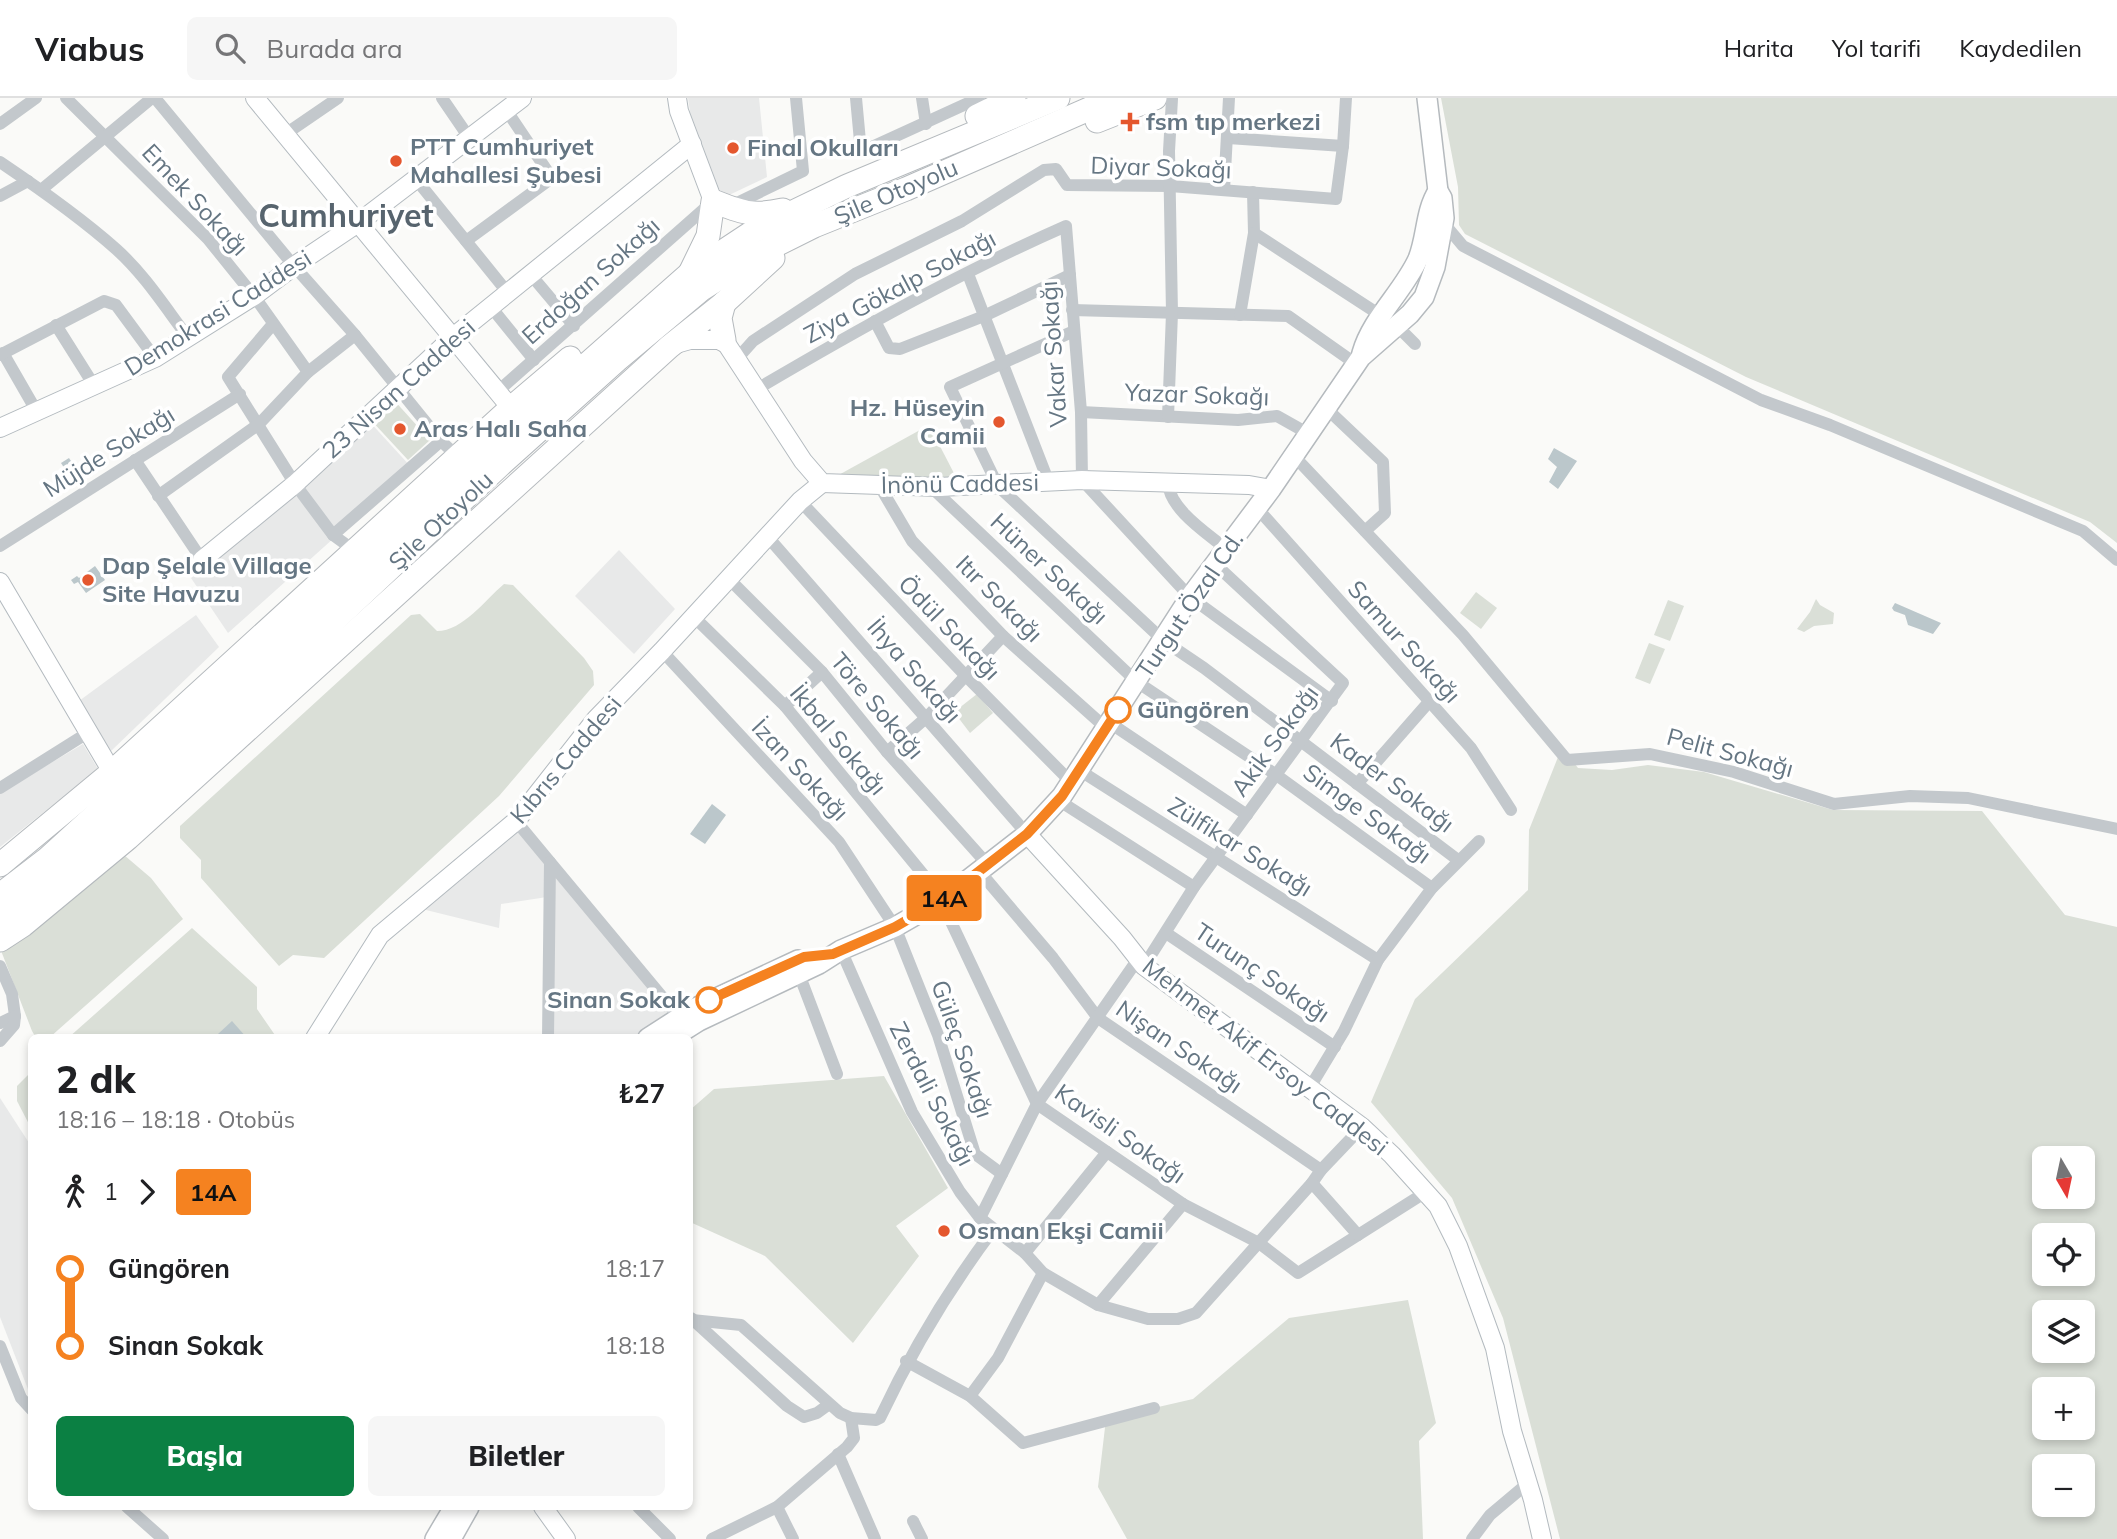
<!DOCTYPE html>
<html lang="tr">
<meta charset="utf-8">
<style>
body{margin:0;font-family:Mulish,sans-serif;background:#f6f6f6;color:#202124;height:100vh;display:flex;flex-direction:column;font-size:26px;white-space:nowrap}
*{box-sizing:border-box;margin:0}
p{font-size:23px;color:#757577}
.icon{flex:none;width:38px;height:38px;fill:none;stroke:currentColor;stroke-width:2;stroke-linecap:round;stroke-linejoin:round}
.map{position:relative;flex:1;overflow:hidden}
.panel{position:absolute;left:28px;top:936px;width:665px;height:476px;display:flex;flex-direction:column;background:#fff;border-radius:10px;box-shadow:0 4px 10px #0003}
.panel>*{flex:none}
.badge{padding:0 14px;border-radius:5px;font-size:24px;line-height:46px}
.needle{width:46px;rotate:171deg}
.tools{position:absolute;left:2032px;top:1048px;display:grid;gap:14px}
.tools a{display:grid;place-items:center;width:63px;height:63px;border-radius:10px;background:#fff;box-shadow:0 4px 10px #0003;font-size:35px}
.map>.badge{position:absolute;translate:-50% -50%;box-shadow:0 0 0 4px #fff}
.legs{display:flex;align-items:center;gap:10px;height:77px;padding:0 28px;font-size:23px}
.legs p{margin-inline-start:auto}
.head{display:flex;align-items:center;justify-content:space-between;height:119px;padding:0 28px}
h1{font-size:38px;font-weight:800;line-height:52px}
.cta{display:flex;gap:14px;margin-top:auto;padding:14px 28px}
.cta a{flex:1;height:80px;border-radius:10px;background:#0b8043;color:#fff;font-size:28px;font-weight:800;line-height:80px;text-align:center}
.cta a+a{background:#f6f6f6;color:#202124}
ul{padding:0 28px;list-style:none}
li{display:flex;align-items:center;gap:24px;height:77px;font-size:26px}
li i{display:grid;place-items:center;width:10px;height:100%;margin:0 9px;background:currentColor}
li i::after{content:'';width:18px;height:18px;margin:-9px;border:5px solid;border-radius:50%;background:#fff}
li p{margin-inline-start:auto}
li:first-child i{background:linear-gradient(#0000 50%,currentColor 0)}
li:last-child i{background:linear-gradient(currentColor 50%,#0000 0)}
header{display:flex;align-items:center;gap:42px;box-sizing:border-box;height:98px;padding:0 35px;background:#fff;border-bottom:2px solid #e0e0e0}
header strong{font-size:33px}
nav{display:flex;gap:38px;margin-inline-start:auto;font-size:24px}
.search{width:490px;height:63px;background:#f6f6f6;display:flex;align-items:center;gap:18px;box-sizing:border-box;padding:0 24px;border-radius:10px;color:#757577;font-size:26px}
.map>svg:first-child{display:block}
.built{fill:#e8e9e9}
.green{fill:#dadfd7;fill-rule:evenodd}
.water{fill:#bbc7cb}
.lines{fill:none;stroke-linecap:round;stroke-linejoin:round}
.secondary-casing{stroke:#b3babf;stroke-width:20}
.primary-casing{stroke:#b5babe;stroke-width:22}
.highway-casing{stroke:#b4b9bd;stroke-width:25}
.street{stroke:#c3c8cc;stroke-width:12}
.secondary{stroke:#fff;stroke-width:18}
.primary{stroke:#fff;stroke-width:19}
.highway{stroke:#fff;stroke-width:23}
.line-1-casing{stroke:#fff;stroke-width:16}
.line-1{stroke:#f58220;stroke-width:10}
.poi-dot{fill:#e4572e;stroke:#fff;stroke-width:2.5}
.stop-1-dot{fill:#fff;stroke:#f58220;stroke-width:3.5}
.labels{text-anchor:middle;stroke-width:7;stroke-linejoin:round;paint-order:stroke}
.poi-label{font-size:24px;font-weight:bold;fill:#657683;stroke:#fff;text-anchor:start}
.street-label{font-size:24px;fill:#657683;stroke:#fff}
.stop-label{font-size:24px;font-weight:bold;fill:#657683;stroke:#fff;text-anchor:start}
.district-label{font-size:32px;font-weight:bold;fill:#57646e;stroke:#fff}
</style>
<header>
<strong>Viabus</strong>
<div class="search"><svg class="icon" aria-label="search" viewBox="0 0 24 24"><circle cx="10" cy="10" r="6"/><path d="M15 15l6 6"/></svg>Burada ara</div>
<nav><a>Harita</a><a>Yol tarifi</a><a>Kaydedilen</a></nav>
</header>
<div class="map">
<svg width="2117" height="1441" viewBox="0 0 2117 1441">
<rect width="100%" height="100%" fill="#fafaf8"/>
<g class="built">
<polygon points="688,0 759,0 767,79 727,98 718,90 691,21"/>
<polygon points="368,322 412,370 228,535 191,480"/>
<polygon points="619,452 675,511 634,556 575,498"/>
<polygon points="196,517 219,549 111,653 79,603"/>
<polygon points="83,646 98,671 0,749 0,695"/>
<polygon points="517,729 672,917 640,940 548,940 547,799 501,806 499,830 426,812 424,804"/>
<polygon points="0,1000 31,1048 31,1299 0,1219"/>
</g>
<g class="green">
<polygon points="1441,0 2117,0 2117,445 2090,424 1746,279 1465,136 1459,127 1458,89"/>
<polygon points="392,300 430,342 408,362 370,321"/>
<polygon points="929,327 958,383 835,379"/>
<path d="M504,486l9,1 71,73 9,13 1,14 -95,111 -175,162 -31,-3 -14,11 -78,-88v-18l-21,-22v-12l231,-211 9,-1 17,17c26,0 48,-31 67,-47z"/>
<polygon points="1476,494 1497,510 1481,531 1460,515"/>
<polygon points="1816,501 1820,507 1834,515 1833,526 1814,528 1804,534 1797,531 1810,514"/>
<polygon points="1668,502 1684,508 1670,543 1654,537"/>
<polygon points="1649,545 1665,551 1650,586 1635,580"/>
<polygon points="977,596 993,615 970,635 954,614"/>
<path d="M1562,649l16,21 34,2 36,-5 56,7 129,38 149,1 83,104 52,12v612h-557l-57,-221 -51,-120 -81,-96 44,-103 113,-109 1,-60zM2044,1060h38v39h-38zM2044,1138h38v38h-38zM2044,1214h38v39h-38zM2044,1292h38v38h-38zM2044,1368h38v39h-38z"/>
<polygon points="124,757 151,780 183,821 49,940 36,940 32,933 0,850 67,806"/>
<polygon points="192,830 257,889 257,911 277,940 68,940"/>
<polygon points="31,974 31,1030 17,1003 17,988"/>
<polygon points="884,978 948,1090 896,1128 919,1158 853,1245 765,1158 690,1124 690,1012 714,991"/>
<polygon points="1408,1202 1436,1325 1419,1343 1423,1441 1127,1441 1098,1389 1106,1321 1193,1301 1289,1220"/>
</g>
<g class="water">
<polygon points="1554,350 1577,363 1558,391 1549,384 1557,369 1548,361"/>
<polygon points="69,360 80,377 72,382 61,365"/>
<polygon points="95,468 105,482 86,495 78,484 74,486 71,482 77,478 79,480"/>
<polygon points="1895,505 1941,525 1933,536 1908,527 1905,517 1894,513 1892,510"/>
<polygon points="712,706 726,717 705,746 690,736"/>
<polygon points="232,923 247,940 222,940 218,936"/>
</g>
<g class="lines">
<defs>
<g id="secondary">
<polyline points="255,0 511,310"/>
<polyline points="677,0 679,13 713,103"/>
<polyline points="676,246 690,242 724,242 803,363 822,385 939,389 1082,382 1249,387 1271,391"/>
<polyline points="0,330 155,260 254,198 294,168 358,125 522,0"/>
<polyline points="202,462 295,386 452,240 692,46"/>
<polyline points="0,484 112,674"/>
<polyline points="1027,736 1122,840 1144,868 1362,1029 1392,1057 1438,1108 1458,1148 1495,1250 1512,1333 1533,1402 1542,1441"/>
<polyline points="315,940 380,837 516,723 596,621 662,553 800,403 822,385"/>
<polyline points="543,1409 566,1441"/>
</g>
<g id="primary">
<path d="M1362,255c10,-35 41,-61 56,-94 9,-22 7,-48 20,-68"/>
<polyline points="648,940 693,911 798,862"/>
<polyline points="672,940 699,923 819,866 841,852 895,829 942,802 1027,736 1062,698 1190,499 1271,391 1361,259 1410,216 1424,199 1435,169 1444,120 1442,100 1438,93 1427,0"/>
<polyline points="435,1441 454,1409"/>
<polyline points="451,1441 469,1409"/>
</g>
<g id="highway">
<polyline points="977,18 1014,0"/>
<polyline points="1097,23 1155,0"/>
<path d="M691,173l17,-35 5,-35c27,11 40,16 70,9"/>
<polyline points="724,242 720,220 724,205"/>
<polyline points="0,767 112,674 511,310 570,260"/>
<polyline points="0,797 47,761 415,425 552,297 689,176 754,133 847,88 1058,0"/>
<polyline points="0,821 80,761 499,368 617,262 702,191 752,159 814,128 906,91 1114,0"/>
<polyline points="0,842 23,827 128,740 669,249 724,205 773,160"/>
</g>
</defs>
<use href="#secondary" class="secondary-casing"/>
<use href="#primary" class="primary-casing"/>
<use href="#highway" class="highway-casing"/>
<g class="street">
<polyline points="66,0 208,141 254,198 308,274"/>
<polyline points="155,0 294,168 355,237 441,343 458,359"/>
<polyline points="442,0 470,41"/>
<polyline points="856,0 861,54 979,0"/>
<polyline points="922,0 926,26"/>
<polyline points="0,26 36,0"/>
<polyline points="284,37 338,0"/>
<polyline points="1228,40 1343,48"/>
<path d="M0,64c40,27 80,55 116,87 28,25 49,58 71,87"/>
<polyline points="415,80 508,195"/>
<polyline points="41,92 152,0"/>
<polyline points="1224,92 1229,0"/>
<polyline points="1253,94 1254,135 1397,228 1415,246"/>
<polyline points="0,98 28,83"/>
<polyline points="731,108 803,73 796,0"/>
<polyline points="1444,120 1447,129 1463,148 1761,302 1830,327 2083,433 2117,462"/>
<polyline points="466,143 552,80 507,13"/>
<polyline points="968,176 1049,385"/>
<polyline points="531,177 574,228"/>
<polyline points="491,209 534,262"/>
<polyline points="1072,212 1288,218 1356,266"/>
<polyline points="1240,217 1254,135"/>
<polyline points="875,223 889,250 900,251 984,218 1070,177"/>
<polyline points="273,226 228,279 295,386 333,437 355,453"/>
<polyline points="56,227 95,289"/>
<polyline points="1074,233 950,289 998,388 1164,543 1204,570 1458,762"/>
<polyline points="3,255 37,314"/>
<polyline points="0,257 104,203 116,207 155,260"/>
<polyline points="736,262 753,243 855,176 962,123 1044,72 1056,71 1067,87 1170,88 1336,101 1343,48 1346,0"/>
<path d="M757,291c100,-59 202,-116 309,-163l15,186 1,68 108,117 142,104"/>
<polyline points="497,294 712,104"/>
<polyline points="1327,311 1383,364 1385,415 1365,433"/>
<polyline points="1081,314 1238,322 1277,318 1309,336"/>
<polyline points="1168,319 1172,215 1169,53 1172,1"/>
<polyline points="1294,358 1463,537 1567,662 1650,656 1734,674 1834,706 1910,698 1968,700 2117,731"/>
<polyline points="135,362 202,462"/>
<path d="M1168,385c2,27 39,50 58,66"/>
<polyline points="879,387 912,443 1003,538 1106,630"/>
<polyline points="931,389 1137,584 1275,676 1432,790"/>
<polyline points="158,398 259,326 308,274 355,237"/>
<polyline points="800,403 965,577 1071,684"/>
<polyline points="1257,410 1471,650 1511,712"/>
<polyline points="333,437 441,343"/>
<polyline points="767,438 1027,736"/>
<polyline points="0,448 240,296"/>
<polyline points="728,480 822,574 887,654 989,768"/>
<polyline points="693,518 785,608 936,792 1037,1006 1183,1106 1259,1145 1298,1175 1426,1094"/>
<polyline points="662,553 839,744 895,829 938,937 975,1056 1002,1076"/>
<polyline points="785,608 822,574"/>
<polyline points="1110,625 1247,717"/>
<polyline points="887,654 927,619 1003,538"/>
<polyline points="1079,672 1378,862"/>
<polyline points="1357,686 1428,605"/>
<polyline points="0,690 89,634"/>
<polyline points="1058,702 1194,789"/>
<polyline points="516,723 550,764 548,940"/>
<polyline points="550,764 679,919"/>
<polyline points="980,774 1053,860 1098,920 1321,1072"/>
<polyline points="1166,835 1335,949"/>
<polyline points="841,852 912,1014 960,1094 980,1120 1025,1155 1043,1175 1098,1207 1148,1221 1178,1221 1196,1215 1312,1085 1321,1072 1362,1029"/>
<polyline points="0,868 12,896 15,918 0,925"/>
<polyline points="1144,868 1194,789 1343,585 1216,467"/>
<polyline points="799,876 837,976"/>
<polyline points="0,943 14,927 15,918"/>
<polyline points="1309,991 1344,933 1378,862 1432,790 1479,743"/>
<polyline points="1312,1085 1358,1137"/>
<polyline points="980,1120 1037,1006 1138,861"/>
<polyline points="1025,1155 1107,1054"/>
<polyline points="1098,1207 1183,1106"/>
<polyline points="691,1220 787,1308 804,1319 817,1315 828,1307"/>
<path d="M692,1222l49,5 99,88 11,5 25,2 4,-2c32,-68 68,-128 113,-188"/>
<polyline points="0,1248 21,1300 32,1312"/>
<polyline points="906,1263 970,1298 1023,1345 1154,1310"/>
<polyline points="970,1298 998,1260 1043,1175"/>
<polyline points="838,1356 875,1441"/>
<polyline points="127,1409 163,1441"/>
<polyline points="638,1409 670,1441"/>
<polyline points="777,1409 793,1441"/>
<polyline points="913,1423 922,1441"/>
<polyline points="712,1441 777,1409 847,1349 854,1340 851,1320"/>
<polyline points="1472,1441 1490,1417 1528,1385"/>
</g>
<use href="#secondary" class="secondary"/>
<use href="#primary" class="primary"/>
<use href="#highway" class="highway"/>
</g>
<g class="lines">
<defs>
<polyline id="line-1" points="709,902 804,859 833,856 895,829 942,802 1027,736 1062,698 1118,612"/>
</defs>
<use href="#line-1" class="line-1-casing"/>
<use href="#line-1" class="line-1"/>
</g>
<g class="poi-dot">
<path d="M1126.5 13.5h7v7h7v7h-7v7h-7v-7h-7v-7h7z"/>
<circle cx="733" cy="50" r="7"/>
<circle cx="396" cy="63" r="7"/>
<circle cx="999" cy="324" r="7"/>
<circle cx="400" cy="331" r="7"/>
<circle cx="88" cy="482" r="7"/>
<circle cx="944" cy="1133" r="7"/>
</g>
<g class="stop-1-dot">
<circle cx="1118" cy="612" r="12"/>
<circle cx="709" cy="902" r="12"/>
</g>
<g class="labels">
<g class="poi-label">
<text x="1146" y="32">fsm tıp merkezi</text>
<text x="410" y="57">PTT Cumhuriyet<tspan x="410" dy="28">Mahallesi Şubesi</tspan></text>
<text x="747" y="58">Final Okulları</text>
<text x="985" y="318" text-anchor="end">Hz. Hüseyin<tspan x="985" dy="28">Camii</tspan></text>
<text x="414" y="339">Aras Halı Saha</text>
<text x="102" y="476">Dap Şelale Village<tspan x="102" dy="28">Site Havuzu</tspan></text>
<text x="958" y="1141">Osman Ekşi Camii</text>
</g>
<g class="street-label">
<text transform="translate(1161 70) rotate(2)" y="8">Diyar Sokağı</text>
<text transform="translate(896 94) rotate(-23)" y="8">Şile Otoyolu</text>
<text transform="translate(195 102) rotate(47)" y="8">Emek Sokağı</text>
<text transform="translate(591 183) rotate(-42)" y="8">Erdoğan Sokağı</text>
<text transform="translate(900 189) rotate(-28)" y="8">Ziya Gökalp Sokağı</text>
<text transform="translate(218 215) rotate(-32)" y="8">Demokrasi Caddesi</text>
<text transform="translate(1054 256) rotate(-94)" y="8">Vakar Sokağı</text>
<text transform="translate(399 291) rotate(-42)" y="8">23 Nisan Caddesi</text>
<text transform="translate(1197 297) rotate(2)" y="8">Yazar Sokağı</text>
<text transform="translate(109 354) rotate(-32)" y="8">Müjde Sokağı</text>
<text transform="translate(960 386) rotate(-1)" y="8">İnönü Caddesi</text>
<text transform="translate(441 423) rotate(-43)" y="8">Şile Otoyolu</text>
<text transform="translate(1049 471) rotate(43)" y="8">Hüner Sokağı</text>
<text transform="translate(999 501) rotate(45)" y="8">Itır Sokağı</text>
<text transform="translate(1190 507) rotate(-56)" y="8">Turgut Özal Cd.</text>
<text transform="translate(949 530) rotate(46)" y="8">Ödül Sokağı</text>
<text transform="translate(1404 544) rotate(48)" y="8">Samur Sokağı</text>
<text transform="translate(914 573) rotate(49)" y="8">İhya Sokağı</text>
<text transform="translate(877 608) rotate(50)" y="8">Töre Sokağı</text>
<text transform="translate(838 642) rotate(50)" y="8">İkbal Sokağı</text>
<text transform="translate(1275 643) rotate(-54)" y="8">Akik Sokağı</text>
<text transform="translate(1730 655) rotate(15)" y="8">Pelit Sokağı</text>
<text transform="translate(566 662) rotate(-50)" y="8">Kıbrıs Caddesi</text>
<text transform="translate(800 672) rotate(47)" y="8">İzan Sokağı</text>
<text transform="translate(1392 685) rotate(37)" y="8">Kader Sokağı</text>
<text transform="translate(1367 716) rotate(36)" y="8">Simge Sokağı</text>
<text transform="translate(1240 749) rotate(32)" y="8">Zülfikar Sokağı</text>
<text transform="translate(1262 875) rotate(34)" y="8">Turunç Sokağı</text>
<text transform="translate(1179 949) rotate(34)" y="8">Nişan Sokağı</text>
<text transform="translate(962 951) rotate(71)" y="8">Güleç Sokağı</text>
<text transform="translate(1265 959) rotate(38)" y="8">Mehmet Akif Ersoy Caddesi</text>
<text transform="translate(932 996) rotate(63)" y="8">Zerdali Sokağı</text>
<text transform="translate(1120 1036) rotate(35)" y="8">Kavisli Sokağı</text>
</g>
<g class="stop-label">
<text x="1137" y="620">Güngören</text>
<text x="690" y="910" text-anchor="end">Sinan Sokak</text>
</g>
<g class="district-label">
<text x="346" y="129">Cumhuriyet</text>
</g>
</g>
</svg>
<div class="tools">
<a><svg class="needle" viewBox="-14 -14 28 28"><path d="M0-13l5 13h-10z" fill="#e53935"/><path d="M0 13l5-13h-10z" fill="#757577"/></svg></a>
<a><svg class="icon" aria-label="locate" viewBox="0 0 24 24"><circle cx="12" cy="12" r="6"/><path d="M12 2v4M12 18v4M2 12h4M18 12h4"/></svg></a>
<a><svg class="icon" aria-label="layers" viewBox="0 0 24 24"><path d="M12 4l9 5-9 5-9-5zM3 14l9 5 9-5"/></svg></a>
<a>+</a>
<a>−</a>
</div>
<b class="badge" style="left:944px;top:800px;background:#f58220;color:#111">14A</b>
<section class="panel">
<div class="head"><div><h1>2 dk</h1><p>18:16 – 18:18 · Otobüs</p></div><b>₺27</b></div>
<div class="legs"><svg class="icon" aria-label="walk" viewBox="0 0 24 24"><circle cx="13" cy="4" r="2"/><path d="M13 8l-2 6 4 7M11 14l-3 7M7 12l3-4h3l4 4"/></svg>1<svg class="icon" aria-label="forward" viewBox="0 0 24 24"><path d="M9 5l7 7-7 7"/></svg><b class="badge" style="background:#f58220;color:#111">14A</b></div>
<ul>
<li><i style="color:#f58220"></i><b>Güngören</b><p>18:17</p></li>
<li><i style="color:#f58220"></i><b>Sinan Sokak</b><p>18:18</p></li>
</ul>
<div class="cta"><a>Başla</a><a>Biletler</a></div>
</section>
</div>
